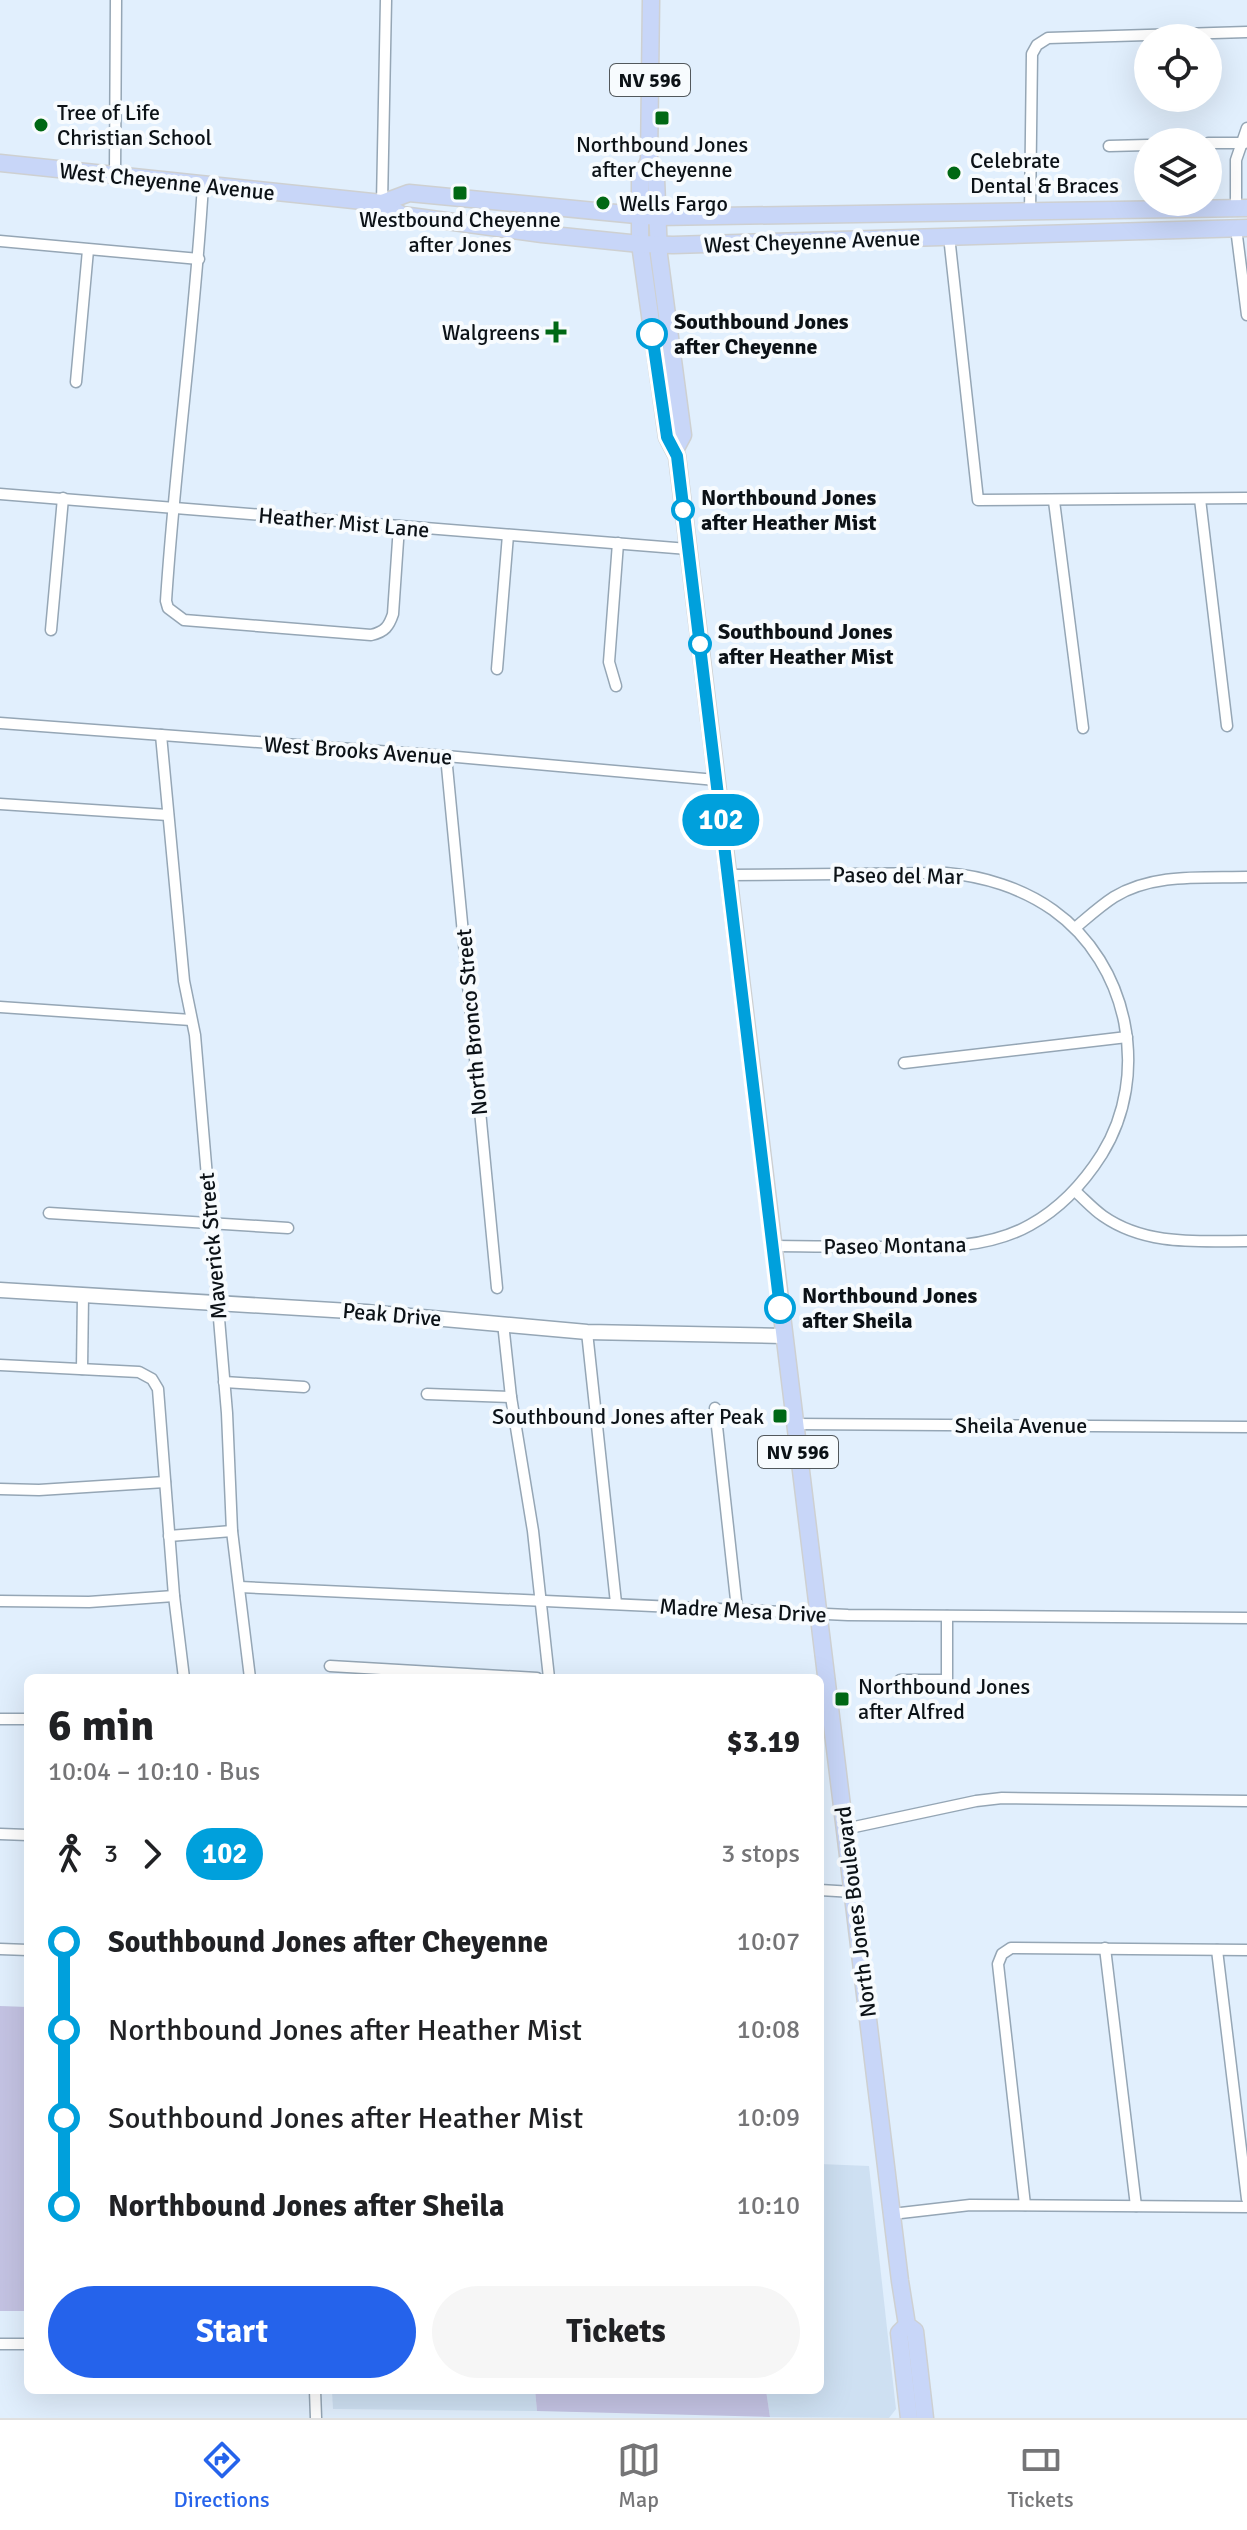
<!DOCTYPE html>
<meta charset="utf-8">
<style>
body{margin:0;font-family:Signika,sans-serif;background:#f6f6f6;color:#202124;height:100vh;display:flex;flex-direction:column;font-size:30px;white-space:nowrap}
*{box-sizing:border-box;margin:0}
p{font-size:26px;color:#757577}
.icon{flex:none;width:44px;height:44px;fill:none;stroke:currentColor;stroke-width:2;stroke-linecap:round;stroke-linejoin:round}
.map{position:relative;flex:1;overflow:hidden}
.sheet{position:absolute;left:24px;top:1674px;width:800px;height:720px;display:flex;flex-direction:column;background:#fff;border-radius:12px;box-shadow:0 8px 32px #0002}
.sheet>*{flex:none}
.badge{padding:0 16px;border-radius:26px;font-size:28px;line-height:52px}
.tools{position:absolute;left:1134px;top:24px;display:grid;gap:16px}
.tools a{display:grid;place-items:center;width:88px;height:88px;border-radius:50%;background:#fff;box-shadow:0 8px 32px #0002;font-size:40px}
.map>.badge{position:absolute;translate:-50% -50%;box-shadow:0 0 0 4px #fff}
.legs{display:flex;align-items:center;gap:12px;height:88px;padding:0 24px;font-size:26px}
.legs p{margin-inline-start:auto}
.summary{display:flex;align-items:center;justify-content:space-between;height:136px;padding:0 24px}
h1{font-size:44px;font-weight:700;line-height:60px}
.action{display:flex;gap:16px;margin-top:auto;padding:16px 24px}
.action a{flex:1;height:92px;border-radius:48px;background:#2563eb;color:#fff;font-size:32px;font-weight:700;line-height:92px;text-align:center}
.action a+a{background:#f6f6f6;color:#202124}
ul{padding:0 24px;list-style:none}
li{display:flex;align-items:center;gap:28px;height:88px;font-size:30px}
li i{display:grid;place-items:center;width:12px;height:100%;margin:0 10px;background:currentColor}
li i::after{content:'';width:20px;height:20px;margin:-10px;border:6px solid;border-radius:50%;background:#fff}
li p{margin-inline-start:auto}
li:first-child i{background:linear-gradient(#0000 50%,currentColor 0)}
li:last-child i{background:linear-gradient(currentColor 50%,#0000 0)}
.dock{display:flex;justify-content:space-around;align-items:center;height:112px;border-top:2px solid #e0e0e0;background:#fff;font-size:22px;color:#757577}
.dock a{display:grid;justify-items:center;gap:4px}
.dock .active{color:#2563eb}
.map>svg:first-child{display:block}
.built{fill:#cee0f2}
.green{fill:#c4c3e3}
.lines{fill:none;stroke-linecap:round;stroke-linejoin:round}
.street-casing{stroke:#95a6b5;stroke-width:13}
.secondary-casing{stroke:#95a6b5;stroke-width:17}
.primary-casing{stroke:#ced0d1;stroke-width:19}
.street{stroke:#fff;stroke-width:10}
.secondary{stroke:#fff;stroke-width:14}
.primary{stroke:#c8d6f8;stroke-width:16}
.line-1-casing{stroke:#fff;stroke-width:18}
.line-1{stroke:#00a0dc;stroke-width:12}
.poi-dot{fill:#006814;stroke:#f7fbfe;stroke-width:3}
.stop-1-dot{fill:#fff;stroke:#00a0dc;stroke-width:4}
.labels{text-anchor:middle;stroke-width:8;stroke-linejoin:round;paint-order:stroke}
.shield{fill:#f7fbfe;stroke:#52585c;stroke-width:2}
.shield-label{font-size:20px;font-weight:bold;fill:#0c1217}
.poi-label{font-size:22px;fill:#0c1217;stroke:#f7fbfe;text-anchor:start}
.street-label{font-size:22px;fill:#0c1217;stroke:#f7fbfe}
.stop-label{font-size:22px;font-weight:bold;fill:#0c1217;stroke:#f7fbfe;text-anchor:start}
</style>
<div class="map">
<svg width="1247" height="2418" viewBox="0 0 1247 2418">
<rect width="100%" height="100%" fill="#e1effd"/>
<g class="built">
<polygon points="820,2164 869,2166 896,2409 889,2418 770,2417 766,2390 820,2390"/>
<polygon points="332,2390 535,2390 537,2411 333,2409"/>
</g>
<g class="green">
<polygon points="0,2006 28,2007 28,2311 0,2311"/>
<polygon points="535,2390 766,2390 770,2417 537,2411"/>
</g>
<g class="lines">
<defs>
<g id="street">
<polyline points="1208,143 1245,143"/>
<polyline points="1109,146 1148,145"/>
<polyline points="115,175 116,0"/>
<path d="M203,184c-8,139 -28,277 -37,417l2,7 16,12 187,15c14,-3 18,-9 22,-21l6,-88"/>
<polyline points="382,203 386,0"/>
<polyline points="1236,208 1236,160 1247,128"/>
<polyline points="1030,212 1032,54 1037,45 1048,38 1247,32"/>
<polyline points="1236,228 1247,315"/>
<polyline points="949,236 978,500 1247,498"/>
<polyline points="0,241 199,259"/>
<polyline points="76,382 88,250"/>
<polyline points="0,494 688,549"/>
<polyline points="1200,499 1227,726"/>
<polyline points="1054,501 1083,728"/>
<polyline points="51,630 63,498"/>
<polyline points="497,669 508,535"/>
<polyline points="616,686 609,662 618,543"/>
<polyline points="0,723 446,756 716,780"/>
<polyline points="161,735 184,981 195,1035 227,1413 232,1531 250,1678"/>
<polyline points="446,756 497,1288"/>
<polyline points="0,804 168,815"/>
<path d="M727,875l219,-2c37,3 76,15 107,37 76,54 98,165 49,244 -19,30 -41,54 -72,71 -46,26 -104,22 -155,22 -34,0 -69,-1 -103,-1"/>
<path d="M1075,928c12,-10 25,-22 39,-31 39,-24 88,-19 133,-20"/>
<polyline points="0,1007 191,1020"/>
<polyline points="904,1063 1127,1037"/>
<path d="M1075,1191c9,8 18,18 28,25 43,30 94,25 144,25"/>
<polyline points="49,1213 288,1228"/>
<polyline points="503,1323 511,1397 533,1531 549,1678"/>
<polyline points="587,1332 616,1603"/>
<polyline points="0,1365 139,1372 152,1379 158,1389 174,1596 184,1678"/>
<polyline points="82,1369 83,1295"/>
<polyline points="224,1382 304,1387"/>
<polyline points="427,1394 511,1397"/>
<polyline points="715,1408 737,1609"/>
<polyline points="794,1424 1247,1427"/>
<polyline points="0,1489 39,1490 165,1482"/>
<polyline points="169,1536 232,1531"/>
<polyline points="240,1587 848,1615 1247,1618"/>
<polyline points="0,1601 89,1602 174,1596"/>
<polyline points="330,1666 537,1678"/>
<polyline points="900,1680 947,1680 947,1616"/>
<polyline points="0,1719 28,1719"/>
<polyline points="845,1829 976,1801 1002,1798 1247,1801"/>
<polyline points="0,1834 28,1835"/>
<polyline points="820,1890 853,1892"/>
<polyline points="1105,1948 1136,2206"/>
<polyline points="0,1949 28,1950"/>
<polyline points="1217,1950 1247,2199"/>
<polyline points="1025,2205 998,1964 1002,1954 1011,1948 1247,1950"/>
<polyline points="892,2214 970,2205 1247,2207"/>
<polyline points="0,2344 28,2344"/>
<polyline points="315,2390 316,2418"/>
</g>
<polyline id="secondary" points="0,1290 366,1312 587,1332 783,1336"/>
<g id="primary">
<polyline points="651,0 649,161 656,178 659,255 683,435 675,450"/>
<polyline points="649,161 640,178 640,244 667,437 677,456 900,2281 907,2325 915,2331 925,2418"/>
<polyline points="0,163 382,203 402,215 542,234 640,244 673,245 1247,228"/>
<polyline points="382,203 409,193 657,217 1247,208"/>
<polyline points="907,2325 899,2333 909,2418"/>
</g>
</defs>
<use href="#street" class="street-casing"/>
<use href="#secondary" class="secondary-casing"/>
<use href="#primary" class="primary-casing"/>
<use href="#street" class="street"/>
<use href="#secondary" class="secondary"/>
<use href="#primary" class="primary"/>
</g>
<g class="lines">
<defs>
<polyline id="line-1" points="652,334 667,437 677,456 780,1308"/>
</defs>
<use href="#line-1" class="line-1-casing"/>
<use href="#line-1" class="line-1"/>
</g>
<g class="poi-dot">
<rect x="654" y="110" width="16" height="16" rx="4"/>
<circle cx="41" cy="125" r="8"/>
<circle cx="954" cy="173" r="8"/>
<rect x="452" y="185" width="16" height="16" rx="4"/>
<circle cx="603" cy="203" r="8"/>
<path d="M552 320h8v8h8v8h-8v8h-8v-8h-8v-8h8z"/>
<rect x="772" y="1408" width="16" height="16" rx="4"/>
<rect x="834" y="1691" width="16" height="16" rx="4"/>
</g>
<g class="stop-1-dot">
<circle cx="652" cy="334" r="14"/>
<circle cx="683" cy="510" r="10"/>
<circle cx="700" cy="644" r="10"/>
<circle cx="780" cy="1308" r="14"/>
</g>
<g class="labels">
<g class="shield">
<rect x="610" y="64" width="80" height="32" rx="6"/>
<rect x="758" y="1436" width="80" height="32" rx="6"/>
</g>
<g class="shield-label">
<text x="650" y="87">NV 596</text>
<text x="798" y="1459">NV 596</text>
</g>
<g class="poi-label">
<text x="57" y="120">Tree of Life<tspan x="57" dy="25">Christian School</tspan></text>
<text x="662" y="152" text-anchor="middle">Northbound Jones<tspan x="662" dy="25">after Cheyenne</tspan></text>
<text x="970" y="168">Celebrate<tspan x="970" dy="25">Dental &amp; Braces</tspan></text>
<text x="619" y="211">Wells Fargo</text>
<text x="460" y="227" text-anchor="middle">Westbound Cheyenne<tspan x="460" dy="25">after Jones</tspan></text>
<text x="540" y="340" text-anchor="end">Walgreens</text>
<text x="764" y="1424" text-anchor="end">Southbound Jones after Peak</text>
<text x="858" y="1694">Northbound Jones<tspan x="858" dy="25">after Alfred</tspan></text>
</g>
<g class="street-label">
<text transform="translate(167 181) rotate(6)" y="8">West Cheyenne Avenue</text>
<text transform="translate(812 241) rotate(-2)" y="8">West Cheyenne Avenue</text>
<text transform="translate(344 522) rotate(5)" y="8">Heather Mist Lane</text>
<text transform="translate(358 750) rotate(4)" y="8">West Brooks Avenue</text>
<text transform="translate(898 875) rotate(1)" y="8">Paseo del Mar</text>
<text transform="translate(471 1022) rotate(-95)" y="8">North Bronco Street</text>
<text transform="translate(895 1245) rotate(-1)" y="8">Paseo Montana</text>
<text transform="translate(212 1246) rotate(-95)" y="8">Maverick Street</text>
<text transform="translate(392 1314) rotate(5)" y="8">Peak Drive</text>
<text x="1021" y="1433">Sheila Avenue</text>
<text transform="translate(743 1610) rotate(3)" y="8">Madre Mesa Drive</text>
<text transform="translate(855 1912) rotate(-97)" y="8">North Jones Boulevard</text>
</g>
<g class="stop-label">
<text x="674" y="329">Southbound Jones<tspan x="674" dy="25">after Cheyenne</tspan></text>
<text x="701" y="505">Northbound Jones<tspan x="701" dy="25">after Heather Mist</tspan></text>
<text x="718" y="639">Southbound Jones<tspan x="718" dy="25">after Heather Mist</tspan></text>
<text x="802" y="1303">Northbound Jones<tspan x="802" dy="25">after Sheila</tspan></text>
</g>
</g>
</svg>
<div class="tools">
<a><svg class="icon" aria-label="locate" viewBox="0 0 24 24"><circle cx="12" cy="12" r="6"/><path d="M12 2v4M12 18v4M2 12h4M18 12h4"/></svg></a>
<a><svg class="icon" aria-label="layers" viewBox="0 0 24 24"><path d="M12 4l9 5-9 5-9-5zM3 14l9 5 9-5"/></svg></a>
</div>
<b class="badge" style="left:721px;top:820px;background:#00a0dc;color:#fff">102</b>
<section class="sheet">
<div class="summary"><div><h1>6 min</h1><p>10:04 – 10:10 · Bus</p></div><b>$3.19</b></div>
<div class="legs"><svg class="icon" aria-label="walk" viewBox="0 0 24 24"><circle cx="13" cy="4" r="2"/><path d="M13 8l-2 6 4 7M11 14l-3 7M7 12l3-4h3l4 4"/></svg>3<svg class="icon" aria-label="forward" viewBox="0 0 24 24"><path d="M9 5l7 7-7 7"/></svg><b class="badge" style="background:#00a0dc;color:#fff">102</b><p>3 stops</p></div>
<ul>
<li><i style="color:#00a0dc"></i><b>Southbound Jones after Cheyenne</b><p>10:07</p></li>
<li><i style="color:#00a0dc"></i><span>Northbound Jones after Heather Mist</span><p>10:08</p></li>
<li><i style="color:#00a0dc"></i><span>Southbound Jones after Heather Mist</span><p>10:09</p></li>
<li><i style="color:#00a0dc"></i><b>Northbound Jones after Sheila</b><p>10:10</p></li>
</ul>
<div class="action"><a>Start</a><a>Tickets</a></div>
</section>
</div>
<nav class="dock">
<a class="active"><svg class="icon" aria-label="directions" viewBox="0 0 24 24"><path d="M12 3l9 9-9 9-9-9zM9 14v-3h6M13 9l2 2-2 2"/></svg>Directions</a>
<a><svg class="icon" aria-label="map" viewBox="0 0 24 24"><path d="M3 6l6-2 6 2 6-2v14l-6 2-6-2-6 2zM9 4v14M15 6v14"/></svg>Map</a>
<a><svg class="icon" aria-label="tickets" viewBox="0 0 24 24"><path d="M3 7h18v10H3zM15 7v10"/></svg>Tickets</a>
</nav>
